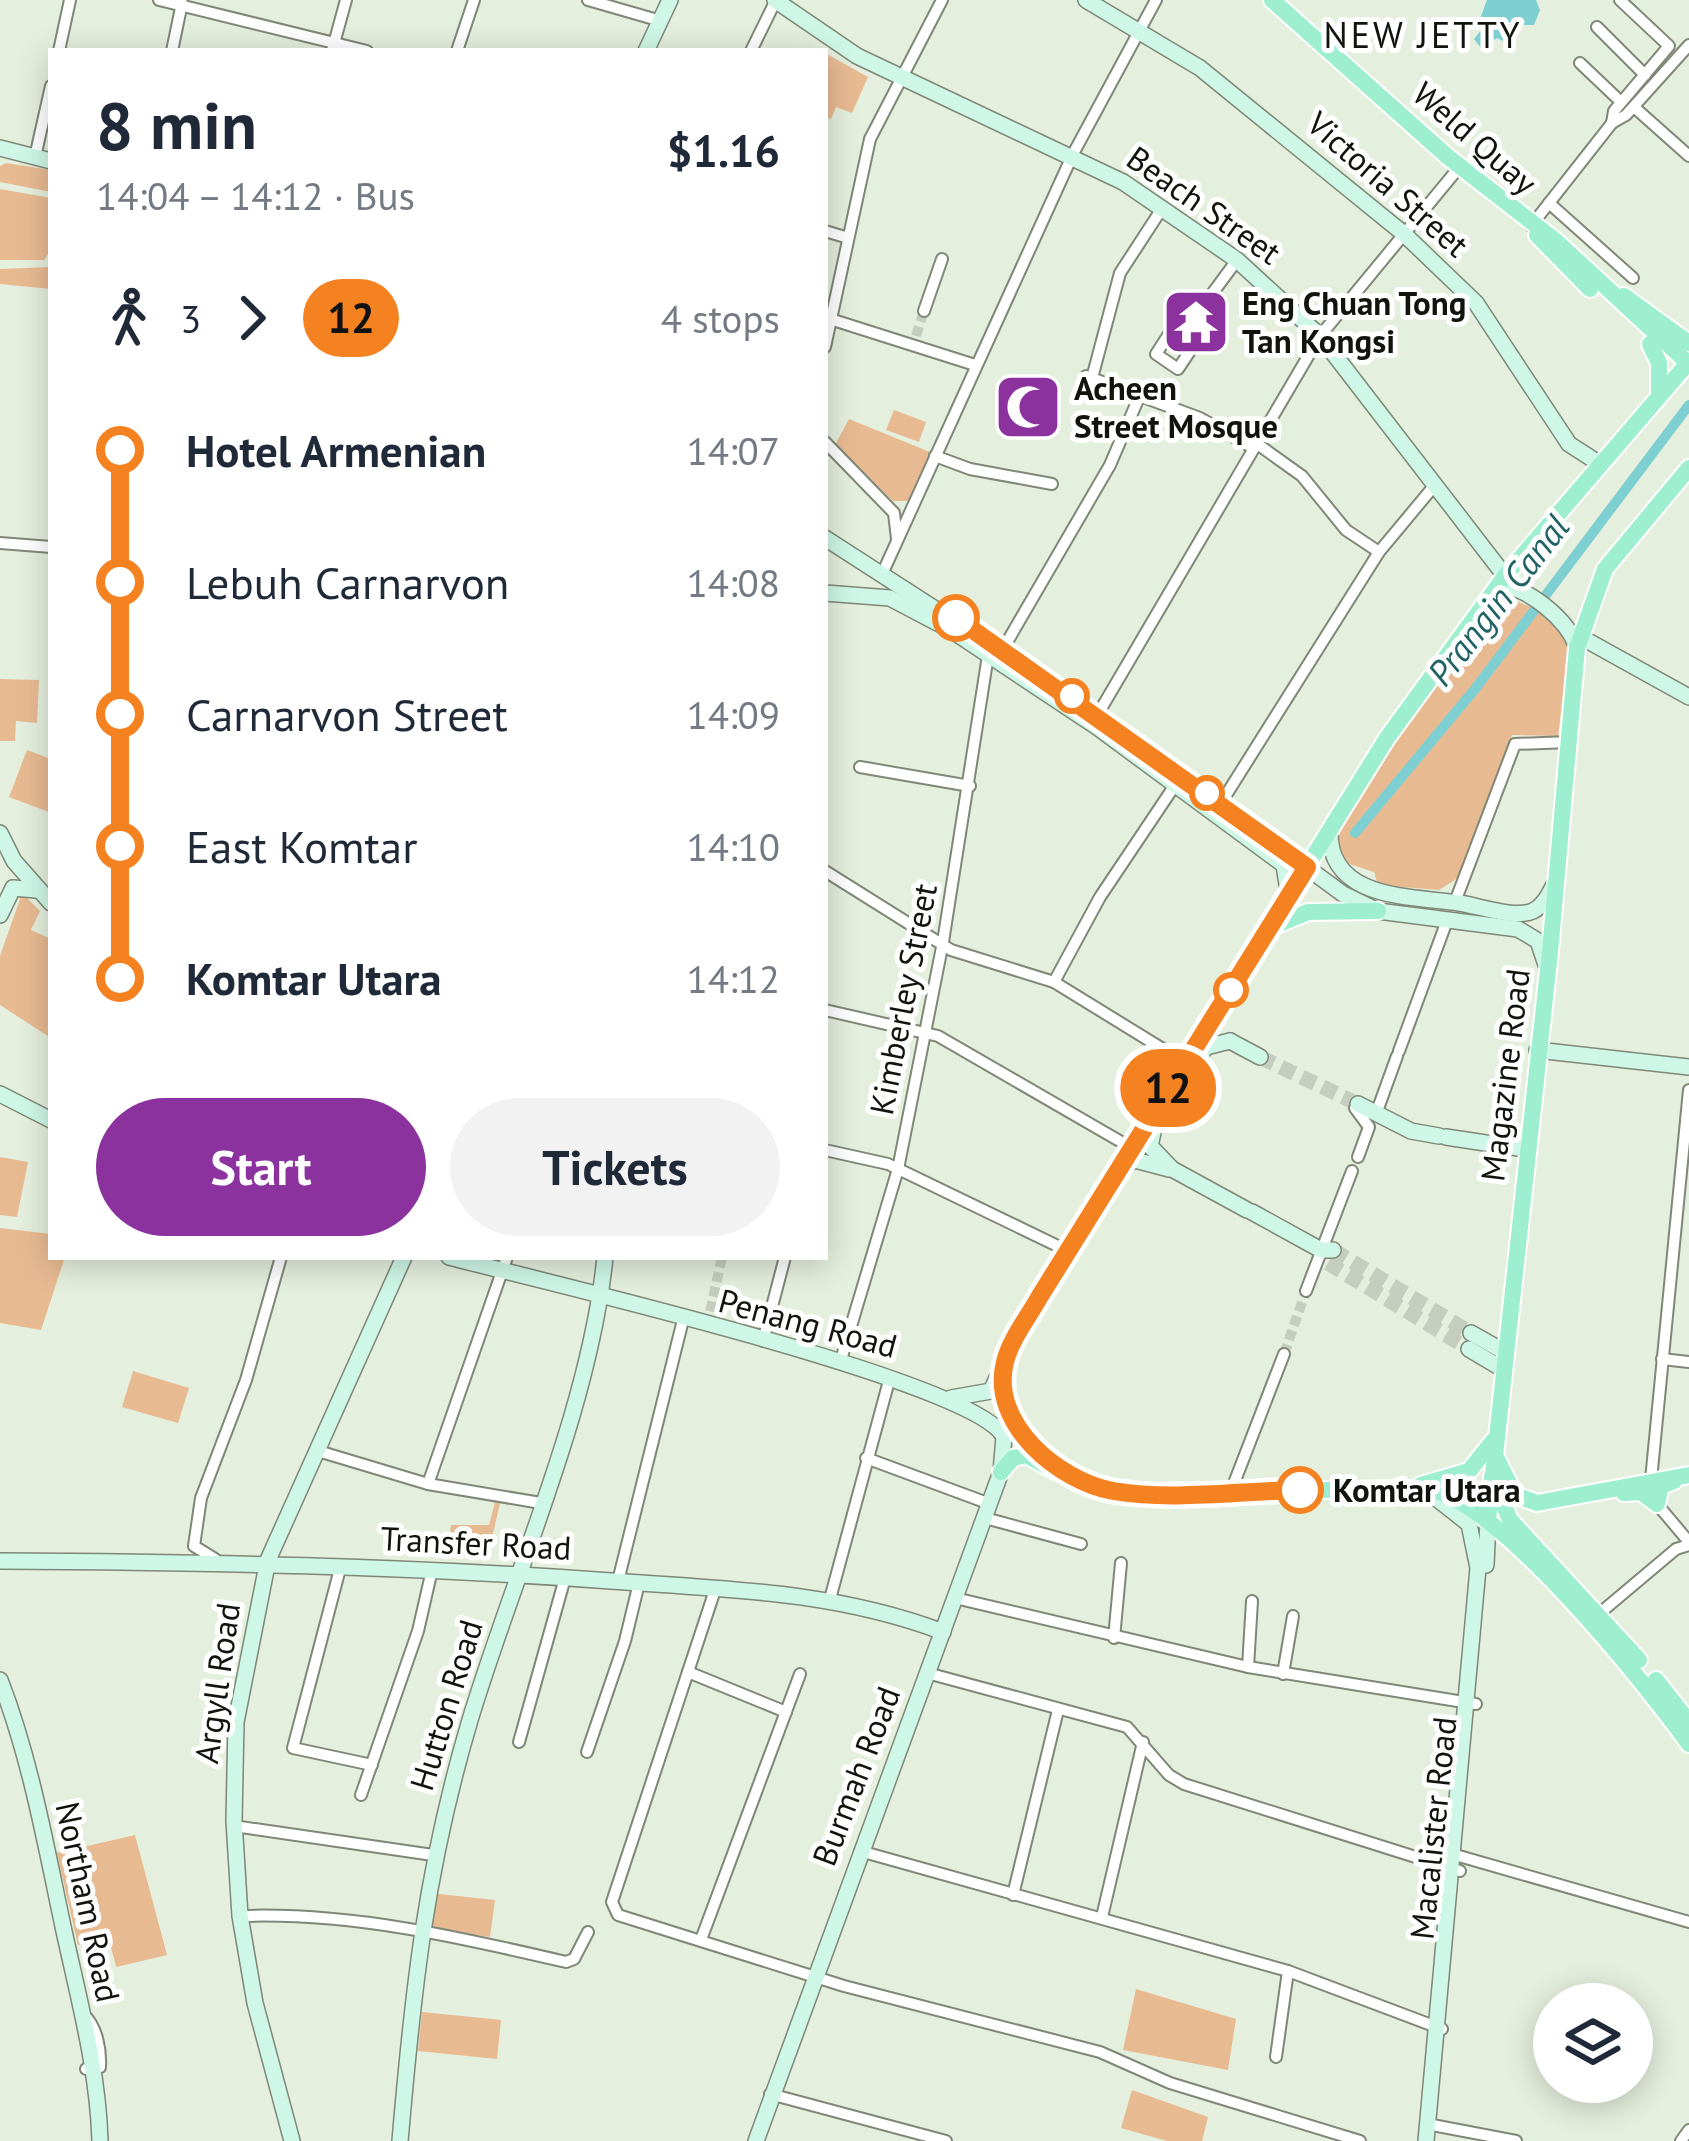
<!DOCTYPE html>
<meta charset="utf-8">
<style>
body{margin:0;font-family:"PT Sans",sans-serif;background:#f2f2f3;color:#1f2937;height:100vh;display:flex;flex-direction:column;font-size:45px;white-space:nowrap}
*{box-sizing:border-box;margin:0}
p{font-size:39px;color:#747a83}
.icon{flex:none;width:66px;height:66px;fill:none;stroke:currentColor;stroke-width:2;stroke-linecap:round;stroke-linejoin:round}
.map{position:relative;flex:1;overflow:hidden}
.side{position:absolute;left:48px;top:48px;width:780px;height:1212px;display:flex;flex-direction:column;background:#fff;border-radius:0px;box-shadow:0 6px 30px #0003}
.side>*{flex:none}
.badge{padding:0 24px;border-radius:39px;font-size:42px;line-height:78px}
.fabs{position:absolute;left:1533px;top:1983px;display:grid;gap:24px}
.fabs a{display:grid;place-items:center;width:120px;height:120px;border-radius:50%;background:#fff;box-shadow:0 6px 30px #0003;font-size:60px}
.map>.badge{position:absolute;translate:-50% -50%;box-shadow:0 0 0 6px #fff}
.legs{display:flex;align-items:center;gap:18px;height:132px;padding:0 48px;font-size:39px}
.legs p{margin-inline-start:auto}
.headline{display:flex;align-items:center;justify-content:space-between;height:204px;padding:0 48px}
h1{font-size:66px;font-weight:700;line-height:90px}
.button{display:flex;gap:24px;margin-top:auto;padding:24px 48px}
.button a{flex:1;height:138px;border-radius:72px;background:#8b329f;color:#fff;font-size:48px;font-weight:700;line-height:138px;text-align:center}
.button a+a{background:#f2f2f3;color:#1f2937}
ul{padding:0 48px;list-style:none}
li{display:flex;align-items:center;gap:42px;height:132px;font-size:45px}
li i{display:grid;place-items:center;width:18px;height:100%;margin:0 15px;background:currentColor}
li i::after{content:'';width:30px;height:30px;margin:-15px;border:9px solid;border-radius:50%;background:#fff}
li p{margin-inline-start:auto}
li:first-child i{background:linear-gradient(#0000 50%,currentColor 0)}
li:last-child i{background:linear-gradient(currentColor 50%,#0000 0)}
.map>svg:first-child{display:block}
.green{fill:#e8ba92}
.water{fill:#7ecfd1}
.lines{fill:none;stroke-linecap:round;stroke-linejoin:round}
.canal{stroke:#7ecfd1;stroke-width:10}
.street-tunnel{stroke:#c5cebe;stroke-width:10;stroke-dasharray:10 5;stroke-linecap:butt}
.secondary-tunnel{stroke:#c5cebe;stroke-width:15;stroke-dasharray:15 8;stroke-linecap:butt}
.street-casing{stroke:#7f8777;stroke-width:14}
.secondary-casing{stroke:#7f8777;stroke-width:18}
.primary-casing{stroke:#fff;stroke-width:20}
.street{stroke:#fff;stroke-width:10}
.secondary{stroke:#cef7e7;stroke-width:15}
.primary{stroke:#9eefcf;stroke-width:16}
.line-1-casing{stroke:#fff;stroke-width:27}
.line-1{stroke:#f58220;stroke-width:18}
.stop-1-dot{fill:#fff;stroke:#f58220;stroke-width:6}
.labels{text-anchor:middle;stroke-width:10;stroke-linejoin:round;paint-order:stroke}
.street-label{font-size:33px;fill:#10140d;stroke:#fff}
.poi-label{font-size:33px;font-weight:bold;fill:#10140d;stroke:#fff;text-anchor:start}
.stop-label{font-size:33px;font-weight:bold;fill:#10140d;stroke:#fff;text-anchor:start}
.neighbourhood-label{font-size:36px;letter-spacing:3px;fill:#10140d;stroke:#fff}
.water-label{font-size:36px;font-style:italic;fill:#206365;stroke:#fff}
</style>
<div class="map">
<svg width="1689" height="2141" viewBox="0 0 1689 2141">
<rect width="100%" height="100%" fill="#e5efdd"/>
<g class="green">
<polygon points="825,53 868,77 852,113 836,107 831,119 825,117"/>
<polygon points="6,163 51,170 51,192 0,182 0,166"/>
<polygon points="0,189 51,198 51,250 44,260 0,260"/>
<polygon points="51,267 51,289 0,284 0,269"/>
<polygon points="894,410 926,422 919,442 886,430"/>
<polygon points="849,419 930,452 908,501 893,501 835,445"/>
<path d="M1498,597c27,2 62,24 71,51l-11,88 -46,-1 -51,141 -22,14 -61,-5 -4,-13 -31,-10 -7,-9c5,-68 118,-197 162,-256z"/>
<polygon points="0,679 39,680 37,723 16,721 15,741 0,741"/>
<polygon points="27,750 51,759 49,812 9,797"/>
<polygon points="22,893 40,911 31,930 51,939 51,1038 0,1005 0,956"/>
<polygon points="0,1157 28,1162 17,1217 0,1215"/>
<polygon points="0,1228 51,1234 51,1257 65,1257 41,1330 0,1323"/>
<polygon points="133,1371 189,1388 178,1423 122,1407"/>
<polygon points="495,1502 500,1503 489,1551 483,1551 484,1535 450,1534 451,1525 489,1525"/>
<polygon points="135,1835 167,1955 116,1967 109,1939 78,1945 57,1853"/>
<polygon points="430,1893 495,1900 490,1937 426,1928"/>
<polygon points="1136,1989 1236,2019 1228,2070 1123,2050"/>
<polygon points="422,2012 501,2020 497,2059 418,2051"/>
<polygon points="1132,2090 1208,2117 1202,2141 1167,2141 1121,2128"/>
</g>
<polygon class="water" points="1487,0 1536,0 1540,10 1534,25 1512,25 1510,45 1497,38 1481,48 1474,39 1486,24 1481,16"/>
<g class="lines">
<polyline class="canal" points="1355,833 1475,689 1689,405"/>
<g class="street-tunnel">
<polyline points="916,336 924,311"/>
<polyline points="707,1326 722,1257"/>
<polyline points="1284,1354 1306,1291"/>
</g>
<g class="secondary-tunnel">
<polyline points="1260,1057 1358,1104"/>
<polyline points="1333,1250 1471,1333"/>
<polyline points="1328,1263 1469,1349"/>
</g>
<defs>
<g id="street">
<polyline points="159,0 367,51"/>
<polyline points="588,0 661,21"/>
<polyline points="1597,27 1645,75"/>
<polyline points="59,51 70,0"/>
<polyline points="172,51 182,3"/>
<polyline points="332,51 346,0"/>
<polyline points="457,51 474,0"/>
<polyline points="751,51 776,0"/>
<polyline points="1580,63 1621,102"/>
<polyline points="1634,107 1689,156"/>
<polyline points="1612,123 1614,111 1669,46 1620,0"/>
<polyline points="35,157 51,86"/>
<polyline points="1549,203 1633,278"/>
<polyline points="1531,226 1612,123 1626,115 1689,45"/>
<polyline points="825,231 845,237"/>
<polygon points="1193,297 1216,312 1178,369 1156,354"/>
<polyline points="1206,302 1237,260"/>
<polyline points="924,311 942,259"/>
<polyline points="830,319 975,365"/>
<polyline points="825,347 870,139 942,0"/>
<polyline points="1086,376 1200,418 1253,448"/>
<polyline points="1092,378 1120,273 1163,207"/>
<polyline points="825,442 894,513 897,539"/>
<polyline points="1256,443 1302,476 1346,530 1379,552"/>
<polyline points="935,456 970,469 1052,484"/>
<polyline points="0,543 51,547"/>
<polyline points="883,572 1073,154 1156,0"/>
<polyline points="1003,649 1110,465 1140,395"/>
<polyline points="1098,714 1320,336 1461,165"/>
<polyline points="860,767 970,786"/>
<polyline points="1221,803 1379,552 1434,486"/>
<polyline points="825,871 951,950 1054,982 1184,1062"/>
<polyline points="1455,902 1515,744 1570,742"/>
<polyline points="1054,982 1100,897 1175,785"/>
<polyline points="825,1010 938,1036 1130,1147"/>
<polyline points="1399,1051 1448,918"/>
<polyline points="1355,1108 1369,1127 1358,1157"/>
<polyline points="1376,1114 1397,1056"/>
<polyline points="825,1150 888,1164 1068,1251"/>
<polyline points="1306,1291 1352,1171"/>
<polyline points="763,1341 785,1257"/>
<polyline points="1662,1359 1689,1362"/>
<polyline points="840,1363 898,1169 943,942 989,649"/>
<polyline points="318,1451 428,1484 541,1503"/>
<polyline points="866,1458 990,1504"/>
<polyline points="1651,1480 1689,1090"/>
<polyline points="428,1484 507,1257"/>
<polyline points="1231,1491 1284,1354"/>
<polyline points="1657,1504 1689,1542"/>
<polyline points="985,1518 1081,1544"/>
<polyline points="215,1559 194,1546 201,1498 246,1380 281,1257"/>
<polyline points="341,1565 293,1748 372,1765"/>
<polyline points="618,1581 683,1320"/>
<polyline points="716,1587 612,1902 618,1915 844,1986 1100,2052 1170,2083 1360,2141"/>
<polyline points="955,1598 1248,1667 1476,1704"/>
<polyline points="830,1599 890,1377"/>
<polyline points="1600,1613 1676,1549 1689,1545"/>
<polyline points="1114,1638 1121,1563"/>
<polyline points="1248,1667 1252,1601"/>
<polyline points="688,1672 786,1712"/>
<polyline points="927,1673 1127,1727 1169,1775 1184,1784 1460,1871"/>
<polyline points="1283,1674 1293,1616"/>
<polyline points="519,1742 565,1578"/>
<polyline points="587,1752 625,1641 639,1583"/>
<polyline points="361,1795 418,1631 432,1570"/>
<polyline points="234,1826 433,1855"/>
<polyline points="860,1851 1288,1971 1442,2029"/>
<polyline points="1452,1854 1689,1922"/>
<polyline points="1013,1895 1058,1710"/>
<path d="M240,1916c110,-4 219,21 326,46l8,-3 14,-27"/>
<polyline points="1102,1917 1143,1742"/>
<polyline points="702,1937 800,1674"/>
<path d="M84,2015c13,12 17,35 16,52l-14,2"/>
<polyline points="1276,2057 1288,1971"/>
<polyline points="770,2094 946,2141"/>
<polyline points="1427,2124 1516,2141"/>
<polyline points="1681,2141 1689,2130"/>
</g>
<g id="secondary">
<polyline points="775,0 857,56 1123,182 1237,260 1320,336 1505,576"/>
<polyline points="1086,0 1200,68 1404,234 1476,303 1569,444 1600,464"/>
<polyline points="646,51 670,0"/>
<polyline points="0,148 51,161"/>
<polyline points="825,538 1098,714 1343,894 1378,911 1518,929 1538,941 1546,965"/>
<polyline points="825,593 890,598 951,630 1097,727 1284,865 1289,897"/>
<path d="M1492,594l13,-8c27,5 62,34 71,59"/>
<polyline points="1579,636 1689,697"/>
<path d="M1330,829c-3,71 80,67 129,74 21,3 55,16 74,8 12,-6 17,-19 23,-30"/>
<polyline points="0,833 14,861 51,903"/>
<polyline points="0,915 13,888 36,890"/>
<polyline points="1230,1041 1260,1057"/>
<polyline points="1537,1050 1689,1067"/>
<polyline points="1194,1063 1206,1047 1230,1041"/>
<polyline points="0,1094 51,1120"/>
<polyline points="1358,1104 1411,1131 1439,1136"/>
<polyline points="1155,1124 1150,1146 1172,1169 1247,1210"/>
<polyline points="1446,1137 1525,1149"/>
<polyline points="1118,1168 1135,1160 1169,1169"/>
<polyline points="1252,1212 1321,1250 1333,1250"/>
<path d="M449,1257c83,22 528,124 555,180l-3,35 -245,669"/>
<polyline points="1471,1333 1503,1351"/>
<polyline points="1469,1349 1501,1368"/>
<polyline points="951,1398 991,1391 1004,1363"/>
<path d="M0,1561c206,1 405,5 611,20 113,8 224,10 332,51"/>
<polyline points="1486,1565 1488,1520"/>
<path d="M0,1680c31,80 46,167 64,251 15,69 34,139 36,210"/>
<polyline points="292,2141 255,2003 240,1916 234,1821 236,1722 268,1560 404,1257"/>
<path d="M400,2141c13,-152 26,-273 70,-421 44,-146 120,-312 135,-463"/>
<polyline points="1426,2141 1478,1568 1469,1524 1436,1498"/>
</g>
<g id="primary">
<polyline points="1272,0 1448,157 1556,241 1689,364"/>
<polyline points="1537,235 1590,289"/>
<polyline points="1624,296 1689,343"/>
<polyline points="1650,344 1659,363 1659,393"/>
<polyline points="1274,926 1308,912 1378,911"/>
<polyline points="1497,1459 1515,1495 1537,1503 1689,1475"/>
<path d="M1001,1472l12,-14 13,-3 31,17 65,20 304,-3c69,6 221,196 263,255"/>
<path d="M1066,1473c-9,-14 -25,-19 -36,-30 -49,-46 -16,-101 10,-147l347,-558 118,-162 183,-213"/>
<polyline points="1492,1477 1510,1520 1639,1660"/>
<polyline points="1421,1485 1469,1471 1493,1441"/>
<polyline points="1624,1493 1641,1492 1657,1504 1661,1486 1674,1481"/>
<polyline points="1488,1520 1550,952 1577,648 1605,569 1689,468"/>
<polyline points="1656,1680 1689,1722"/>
</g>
</defs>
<use href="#street" class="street-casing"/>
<use href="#secondary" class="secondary-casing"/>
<use href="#primary" class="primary-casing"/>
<use href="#street" class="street"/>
<use href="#secondary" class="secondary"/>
<use href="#primary" class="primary"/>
</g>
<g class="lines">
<defs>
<path id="line-1" d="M956,618l351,249 -267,429c-11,20 -30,44 -35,66 -16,62 54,119 108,129 60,10 127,0 187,-1"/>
</defs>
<use href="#line-1" class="line-1-casing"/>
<use href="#line-1" class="line-1"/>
</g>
<defs>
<symbol id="temple-square" viewBox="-11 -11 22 22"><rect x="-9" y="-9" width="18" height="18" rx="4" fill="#8b329f" stroke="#fff"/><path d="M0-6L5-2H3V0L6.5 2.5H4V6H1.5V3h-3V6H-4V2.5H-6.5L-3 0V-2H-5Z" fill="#fff"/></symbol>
<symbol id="mosque-square" viewBox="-11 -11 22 22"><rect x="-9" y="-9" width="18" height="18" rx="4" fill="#8b329f" stroke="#fff"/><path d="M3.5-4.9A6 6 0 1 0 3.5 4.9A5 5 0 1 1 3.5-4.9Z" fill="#fff"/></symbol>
</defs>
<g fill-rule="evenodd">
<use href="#temple-square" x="1158" y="284" width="76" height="76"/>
<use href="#mosque-square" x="990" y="369" width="76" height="76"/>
</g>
<g class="stop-1-dot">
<circle cx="956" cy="618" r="21"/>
<circle cx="1072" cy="696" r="15"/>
<circle cx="1207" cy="793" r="15"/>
<circle cx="1231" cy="990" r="15"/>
<circle cx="1300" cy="1490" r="21"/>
</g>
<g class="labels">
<g class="street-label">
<text transform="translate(1475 138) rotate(41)" y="12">Weld Quay</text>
<text transform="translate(1388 184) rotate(41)" y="12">Victoria Street</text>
<text transform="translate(1204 205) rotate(35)" y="12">Beach Street</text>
<text transform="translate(903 999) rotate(-79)" y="12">Kimberley Street</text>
<text transform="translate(1505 1075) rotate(-83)" y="12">Magazine Road</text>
<text transform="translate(808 1323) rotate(15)" y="12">Penang Road</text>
<text transform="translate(476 1543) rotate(3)" y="12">Transfer Road</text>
<text transform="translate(217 1683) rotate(-82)" y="12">Argyll Road</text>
<text transform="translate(446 1705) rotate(-73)" y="12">Hutton Road</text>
<text transform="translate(856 1776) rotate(-69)" y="12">Burmah Road</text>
<text transform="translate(1433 1828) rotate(-84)" y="12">Macalister Road</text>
<text transform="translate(88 1902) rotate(78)" y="12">Northam Road</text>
</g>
<g class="poi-label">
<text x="1242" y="315">Eng Chuan Tong<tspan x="1242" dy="38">Tan Kongsi</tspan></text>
<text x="1074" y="400">Acheen<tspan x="1074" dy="38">Street Mosque</tspan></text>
</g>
<g class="stop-label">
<text x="1333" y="1502">Komtar Utara</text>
</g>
<g class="neighbourhood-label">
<text x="1423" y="48">NEW JETTY</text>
</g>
<g class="water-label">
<text transform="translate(1498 600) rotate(-52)" y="13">Prangin Canal</text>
</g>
</g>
</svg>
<div class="fabs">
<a><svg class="icon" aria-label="layers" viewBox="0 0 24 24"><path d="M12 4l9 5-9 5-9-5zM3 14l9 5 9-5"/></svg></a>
</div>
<b class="badge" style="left:1168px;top:1088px;background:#f58220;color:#111">12</b>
<section class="side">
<div class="headline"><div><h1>8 min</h1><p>14:04 – 14:12 · Bus</p></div><b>$1.16</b></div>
<div class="legs"><svg class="icon" aria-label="walk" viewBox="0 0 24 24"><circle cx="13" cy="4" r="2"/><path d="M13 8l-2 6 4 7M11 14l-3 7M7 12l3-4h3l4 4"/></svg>3<svg class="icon" aria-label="forward" viewBox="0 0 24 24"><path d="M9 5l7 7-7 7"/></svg><b class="badge" style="background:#f58220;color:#111">12</b><p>4 stops</p></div>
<ul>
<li><i style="color:#f58220"></i><b>Hotel Armenian</b><p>14:07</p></li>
<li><i style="color:#f58220"></i><span>Lebuh Carnarvon</span><p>14:08</p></li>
<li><i style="color:#f58220"></i><span>Carnarvon Street</span><p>14:09</p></li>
<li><i style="color:#f58220"></i><span>East Komtar</span><p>14:10</p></li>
<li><i style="color:#f58220"></i><b>Komtar Utara</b><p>14:12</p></li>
</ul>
<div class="button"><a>Start</a><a>Tickets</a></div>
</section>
</div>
